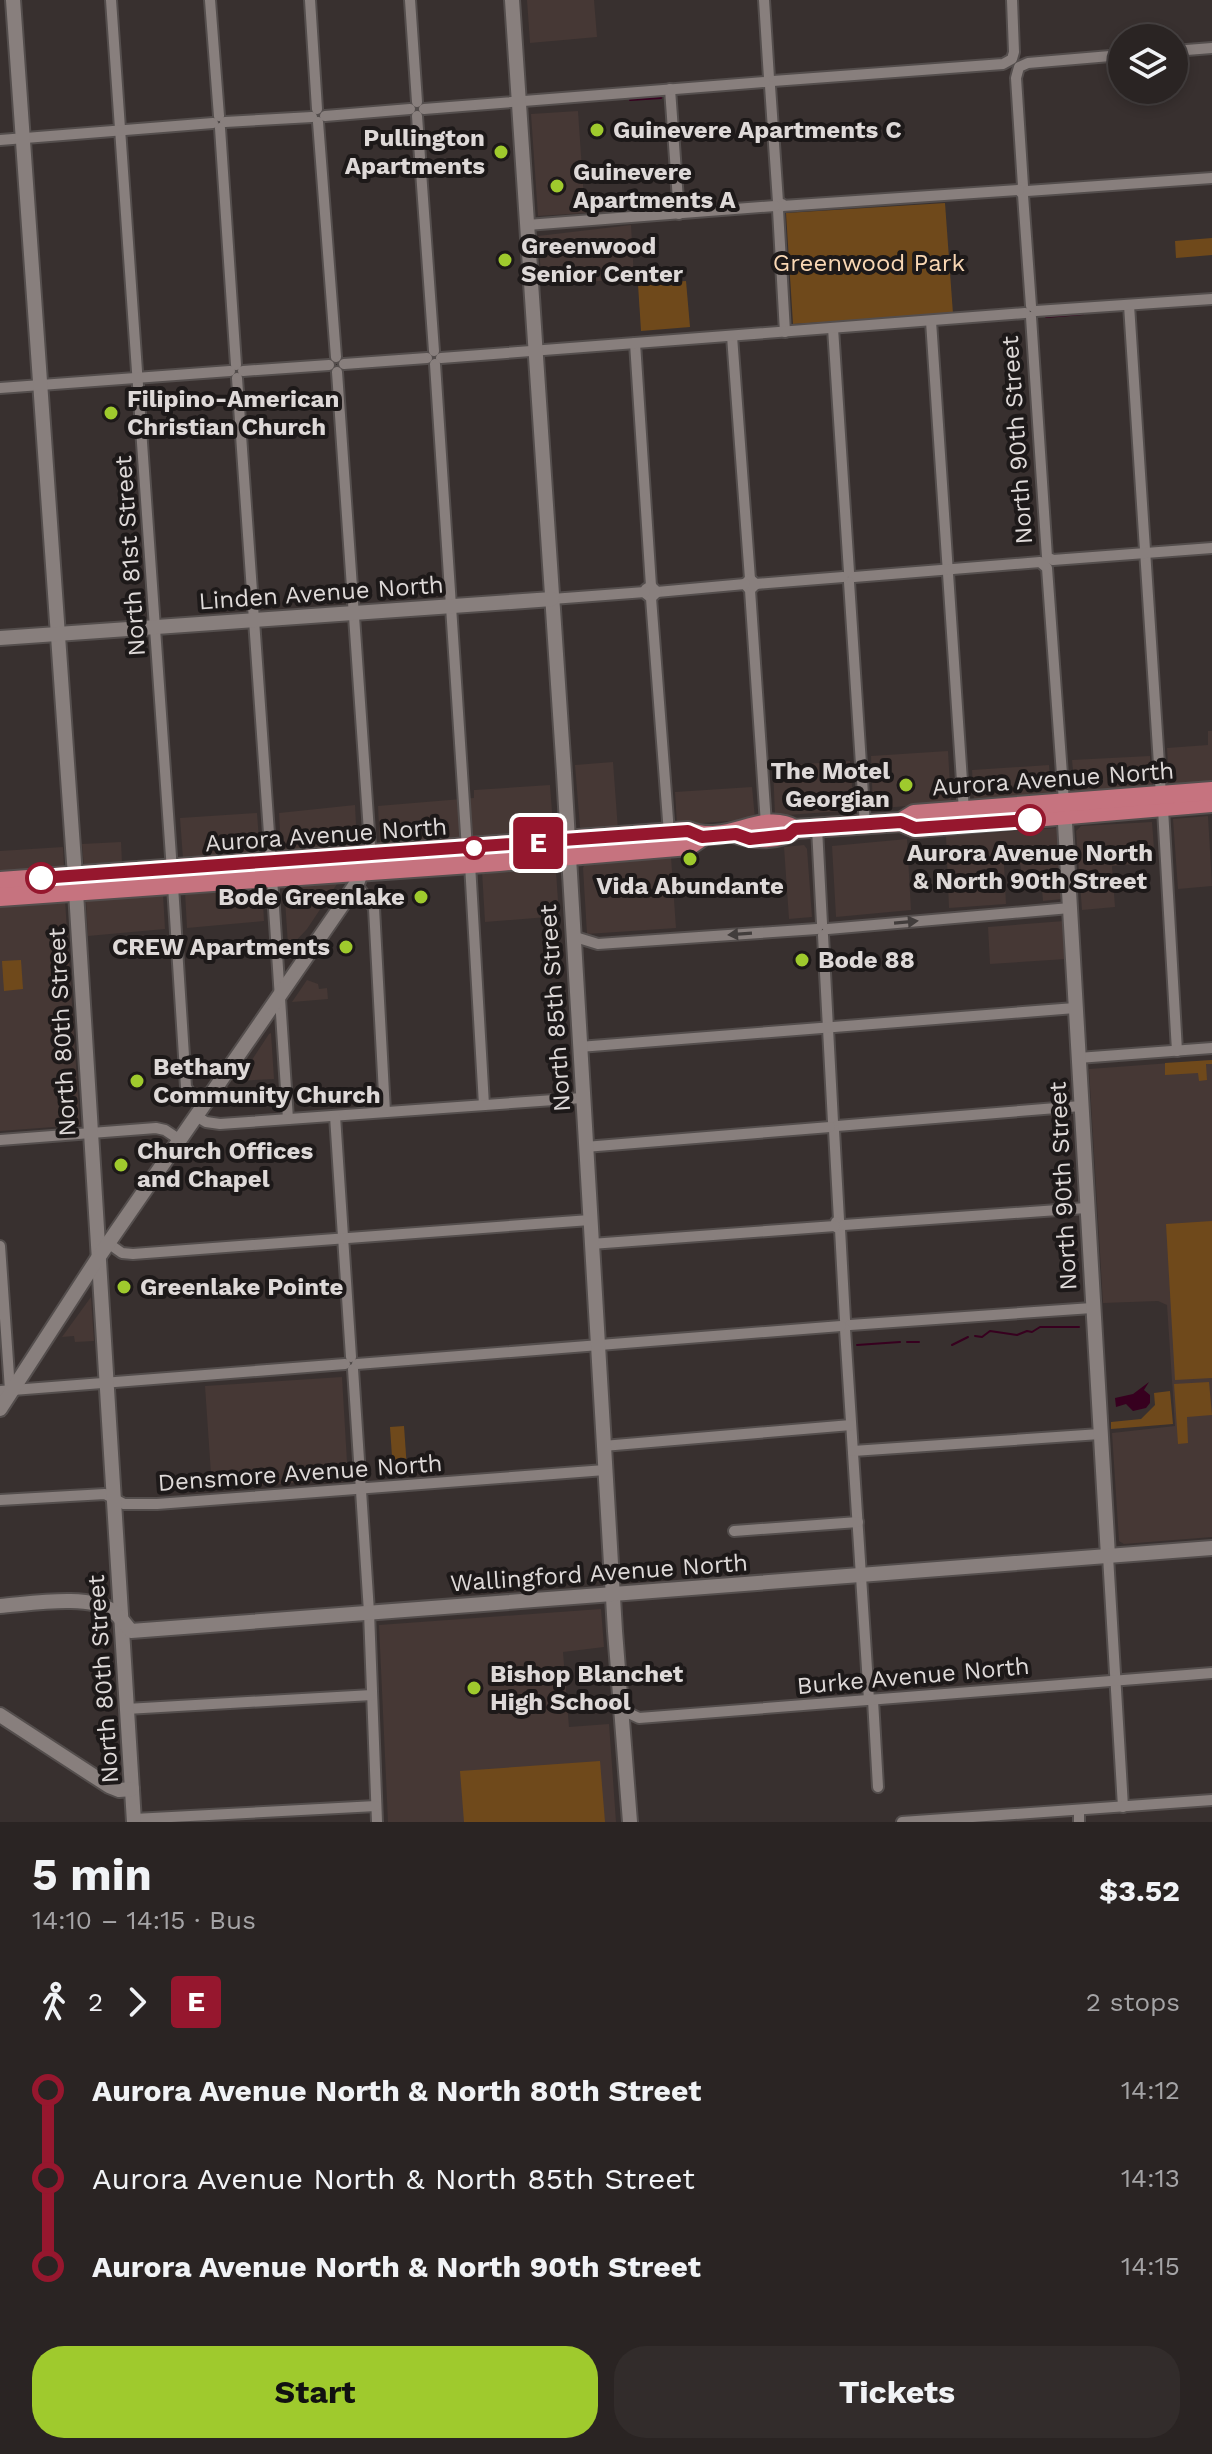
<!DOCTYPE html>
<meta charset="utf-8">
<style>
body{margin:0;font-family:"Work Sans",sans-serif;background:#322c2b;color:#f1f3f6;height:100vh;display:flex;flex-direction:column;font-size:30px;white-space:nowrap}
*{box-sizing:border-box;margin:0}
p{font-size:26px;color:#a5a4a6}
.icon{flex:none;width:44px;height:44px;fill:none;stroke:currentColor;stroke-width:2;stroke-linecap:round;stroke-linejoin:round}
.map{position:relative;height:1822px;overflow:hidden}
.side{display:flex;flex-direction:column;background:#2a2423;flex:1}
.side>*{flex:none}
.badge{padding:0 16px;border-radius:6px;font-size:28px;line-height:52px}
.buttons{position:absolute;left:1108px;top:24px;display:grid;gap:16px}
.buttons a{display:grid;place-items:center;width:80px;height:80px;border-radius:50%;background:#2a2423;box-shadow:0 4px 12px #0003,0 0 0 2px #464141;font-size:40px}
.map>.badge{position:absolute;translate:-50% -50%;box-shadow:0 0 0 4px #fff}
.legs{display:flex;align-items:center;gap:12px;height:88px;padding:0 32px;font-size:26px}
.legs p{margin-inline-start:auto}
.headline{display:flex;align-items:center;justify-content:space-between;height:136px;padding:0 32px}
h1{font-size:44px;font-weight:700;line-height:60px}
.cta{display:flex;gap:16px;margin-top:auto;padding:16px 32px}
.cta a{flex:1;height:92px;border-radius:32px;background:#9fca2d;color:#111;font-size:32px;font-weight:700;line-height:92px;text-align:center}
.cta a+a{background:#322c2b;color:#f1f3f6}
ul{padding:0 32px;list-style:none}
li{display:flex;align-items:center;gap:28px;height:88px;font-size:30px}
li i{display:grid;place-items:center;width:12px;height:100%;margin:0 10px;background:currentColor}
li i::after{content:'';width:20px;height:20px;margin:-10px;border:6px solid;border-radius:50%;background:#2a2423}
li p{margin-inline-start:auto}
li:first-child i{background:linear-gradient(#0000 50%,currentColor 0)}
li:last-child i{background:linear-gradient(currentColor 50%,#0000 0)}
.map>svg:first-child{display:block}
.built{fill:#463835}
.green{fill:#6f491b}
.water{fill:#37001f}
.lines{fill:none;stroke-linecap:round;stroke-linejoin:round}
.stream{stroke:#37001f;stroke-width:2}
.street-casing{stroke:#544e4d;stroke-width:14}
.secondary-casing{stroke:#544e4d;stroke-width:18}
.highway-casing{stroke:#544e4d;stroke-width:22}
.street{stroke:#887f7d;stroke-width:10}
.secondary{stroke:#887f7d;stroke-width:14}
.highway{stroke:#c6737f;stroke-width:18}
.oneway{fill:#423d3c}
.line-1-casing{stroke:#fff;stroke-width:18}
.line-1{stroke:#96172e;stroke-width:12}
.poi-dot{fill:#9fca2d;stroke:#1d1919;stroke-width:3}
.stop-1-dot{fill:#fff;stroke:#96172e;stroke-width:4}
.labels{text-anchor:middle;stroke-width:8;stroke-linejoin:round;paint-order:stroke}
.poi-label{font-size:24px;font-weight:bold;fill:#ded9d8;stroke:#1d1919;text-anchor:start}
.park-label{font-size:24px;fill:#f9d7b4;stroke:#1d1919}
.street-label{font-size:24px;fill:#ded9d8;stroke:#1d1919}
.stop-label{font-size:24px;font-weight:bold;fill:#ded9d8;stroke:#1d1919}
</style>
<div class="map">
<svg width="1212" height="1822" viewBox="0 0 1212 1822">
<rect width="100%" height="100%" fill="#38302f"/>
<g class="built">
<polygon points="527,0 594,0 597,37 530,43"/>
<polygon points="578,111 585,213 538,216 531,114"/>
<polygon points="631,225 634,278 542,286 538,236"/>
<polygon points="1208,731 1212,731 1212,782 1169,785 1167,748 1208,745"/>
<polygon points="948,751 951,802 873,809 871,756"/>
<polygon points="1150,756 1152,787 1075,792 1072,760"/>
<polygon points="850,761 854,810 775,816 773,766"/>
<polygon points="613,762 618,830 584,831 580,827 575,765"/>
<polygon points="1049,765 1051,794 974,801 972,770"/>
<polygon points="550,785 553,825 547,833 380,844 378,806 474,798 474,790"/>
<polygon points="752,787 755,819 677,825 675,792"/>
<polygon points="355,805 357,845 281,851 279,813"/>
<polygon points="257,813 260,853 183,859 180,818"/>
<polygon points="1208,816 1212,886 1178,889 1173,819"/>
<polygon points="1152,822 1155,862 1112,866 1115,907 1082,910 1076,831 1081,826"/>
<polygon points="1057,828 1062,899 1043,901 1041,877 1022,878 1020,863 1004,864 1006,904 949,908 946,836"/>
<polygon points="907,839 911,910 836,917 832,846"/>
<polygon points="121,842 122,863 84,866 82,844"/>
<polygon points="804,845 807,849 812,917 789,919 784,847"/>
<polygon points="63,847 64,867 0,872 0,851"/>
<polygon points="671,857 676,928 587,934 583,868 586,862"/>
<polygon points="548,866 556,871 559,916 485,922 482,871"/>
<polygon points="336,881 337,884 307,929 291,946 288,945 284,885"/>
<polygon points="262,886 264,921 187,928 185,892"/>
<polygon points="163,894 165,929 88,936 86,899"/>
<polygon points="65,900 80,1125 0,1131 0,904"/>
<polygon points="1064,921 1066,959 990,964 988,927"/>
<polygon points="307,980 318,984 319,989 327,988 328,999 292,1002"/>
<polygon points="271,1033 274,1079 238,1081 269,1034"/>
<polygon points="1212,1060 1212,1537 1124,1544 1119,1541 1112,1433 1175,1426 1167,1305 1158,1301 1103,1303 1089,1069"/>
<polygon points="91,1297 94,1341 75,1342 74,1336 62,1337"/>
<polygon points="342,1377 348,1479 212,1489 205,1386"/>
<polygon points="601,1609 604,1647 563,1652 569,1727 609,1724 616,1822 388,1822 379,1625"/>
</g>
<g class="green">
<polygon points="945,203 953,314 793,324 786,213"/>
<polygon points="1212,238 1212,255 1176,258 1175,241"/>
<polygon points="686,281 690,327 641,331 638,284"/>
<polygon points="21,960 23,989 4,991 2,961"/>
<polygon points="1212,1060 1212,1064 1206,1064 1207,1080 1199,1081 1198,1073 1165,1075 1165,1063"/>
<polygon points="1212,1221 1212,1378 1175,1380 1166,1224"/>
<polygon points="1209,1382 1212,1415 1187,1417 1188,1443 1178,1444 1174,1384"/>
<polygon points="1170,1391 1173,1424 1111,1429 1111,1422 1141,1419 1155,1405 1154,1393"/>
<polygon points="404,1426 407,1469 393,1471 390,1427"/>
<polygon points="600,1761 605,1822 464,1822 460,1771"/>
</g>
<polygon class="water" points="1149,1382 1144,1390 1150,1395 1150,1403 1146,1408 1133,1411 1126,1404 1116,1407 1115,1398 1133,1394"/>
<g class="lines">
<g class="stream">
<polyline points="630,100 661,98"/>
<polyline points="1046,317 1083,314"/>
<polyline points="975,1336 982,1337 990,1331 1017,1335 1027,1331 1032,1332 1040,1327 1079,1327"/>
<polyline points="907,1342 919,1342"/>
<polyline points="857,1345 900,1342"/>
<polyline points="952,1345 968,1337"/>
</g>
<defs>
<g id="street">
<polyline points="111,0 172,871"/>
<polyline points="210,0 219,116"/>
<polyline points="310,0 317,109"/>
<polyline points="410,0 417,102"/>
<polyline points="764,0 769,78"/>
<polyline points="1174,51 1212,48"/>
<polyline points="773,81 1003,64 1012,59 1014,52 1012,0"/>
<polyline points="770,86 778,202"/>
<polyline points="670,89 679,214"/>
<polyline points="424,109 765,82"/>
<polyline points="325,116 410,109"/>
<polyline points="417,116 434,351"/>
<polyline points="225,122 312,117"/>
<polyline points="318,122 336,357"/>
<polyline points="220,128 236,365"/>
<polyline points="0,140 213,123"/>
<polyline points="1023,186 1016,78 1019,67 1028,63 1122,55"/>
<polyline points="1023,187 1019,190 1023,195 1031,306"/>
<polyline points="1027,191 1212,178"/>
<polyline points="782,204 778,210 785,332"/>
<polyline points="782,206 1019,190"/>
<polyline points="527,225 775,206"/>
<polyline points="1129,305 1161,795"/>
<polyline points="1036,311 1212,299"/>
<polyline points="1031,317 1047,557 1053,560 1212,548"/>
<polyline points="931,321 964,811"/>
<polyline points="833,328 849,572"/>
<polyline points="732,336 750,579"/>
<polyline points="635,343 651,586"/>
<polyline points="441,358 1025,313"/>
<polyline points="344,364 427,358"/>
<polyline points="435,364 467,849"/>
<polyline points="243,371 329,365"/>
<polyline points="337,372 370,846 367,856"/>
<polyline points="237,378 271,862"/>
<polyline points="0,388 230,371"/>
<polyline points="854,577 1040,562 1047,568 1064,802"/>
<polyline points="849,582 865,825"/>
<polyline points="756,584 843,577"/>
<polyline points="750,590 756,584 750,579 745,584 750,590 766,824"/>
<polyline points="657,592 745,584"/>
<polyline points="651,598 657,592 651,586 646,589 645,593 651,598 669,833"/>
<polyline points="552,599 645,592"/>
<polyline points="1163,809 1177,1051"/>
<polyline points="817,828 822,924"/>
<polyline points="470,864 484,1105"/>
<polyline points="272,878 288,1119"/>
<polyline points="356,884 374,908 385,1112"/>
<polyline points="173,886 186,1087 192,1096 204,1104"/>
<polyline points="828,929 1070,908"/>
<polyline points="823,935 833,1122"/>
<polyline points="572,936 598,944 817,929"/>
<polyline points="579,1047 1075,1008"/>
<polyline points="1078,1058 1212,1048"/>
<polyline points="196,1116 206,1122 220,1124 582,1098"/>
<polyline points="335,1116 351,1357"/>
<polyline points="837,1126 1081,1106"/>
<polyline points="834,1130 839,1220"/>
<polyline points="0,1140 156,1128 165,1130 180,1140"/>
<polyline points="585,1147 830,1127"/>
<polyline points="836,1222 836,1227 840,1229 845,1320"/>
<polyline points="844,1225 1086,1208"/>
<polyline points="108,1243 122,1253 133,1254 590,1220"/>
<polyline points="591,1244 835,1226"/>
<polyline points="0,1246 10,1390"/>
<polyline points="850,1325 1092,1308"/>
<polyline points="845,1329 869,1700"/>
<polyline points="357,1364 841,1326"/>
<polyline points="353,1369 369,1612 377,1822"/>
<polyline points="0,1391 345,1364"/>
<polyline points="603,1446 851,1425"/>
<polyline points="853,1451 1100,1434"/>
<polyline points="0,1500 105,1494 124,1504 157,1504 605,1470"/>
<polyline points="734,1531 858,1522"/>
<polyline points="1108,1556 1123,1807"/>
<polyline points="873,1700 878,1787"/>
<polyline points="126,1709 372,1695"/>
<polyline points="620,1709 639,1718 1212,1673"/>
<polyline points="1079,1810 1079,1822"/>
<polyline points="134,1819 376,1806"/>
<polyline points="902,1822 1212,1800"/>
</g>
<g id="secondary">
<polyline points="13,0 75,876 134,1822"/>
<polyline points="512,0 564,773 615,1631 630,1822"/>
<polyline points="0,638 552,599"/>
<polyline points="1064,806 1108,1556"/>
<polyline points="0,1409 98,1258 340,908 358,881 364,864"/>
<path d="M0,1606c29,-2 90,-13 114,6 6,5 12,13 17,19l1081,-83"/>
<polyline points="0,1715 109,1786 119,1790 132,1789"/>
</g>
<g id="highway">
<polyline points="901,822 915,828 1212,803"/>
<path d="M736,834c17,6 44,7 59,-5l106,-7 13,-8 298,-23"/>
<path d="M0,881l688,-50c40,16 73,-21 107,-2"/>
<polyline points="0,897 499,862 689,846 702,837"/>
</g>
</defs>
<use href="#street" class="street-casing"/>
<use href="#secondary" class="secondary-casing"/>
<use href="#highway" class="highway-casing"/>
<use href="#street" class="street"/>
<use href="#secondary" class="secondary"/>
<use href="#highway" class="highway"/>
</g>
<defs><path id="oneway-solid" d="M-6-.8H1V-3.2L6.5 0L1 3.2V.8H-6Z" transform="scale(2)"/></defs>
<g class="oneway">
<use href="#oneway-solid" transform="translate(906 922) rotate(-5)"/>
<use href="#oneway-solid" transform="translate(740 934) rotate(176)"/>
</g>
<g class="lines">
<defs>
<polyline id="line-1" points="41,878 688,831 702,837 736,834 750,839 788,835 795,829 901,822 915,828 1030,820"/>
</defs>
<use href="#line-1" class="line-1-casing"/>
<use href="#line-1" class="line-1"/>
</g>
<g class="poi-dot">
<circle cx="597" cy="130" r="8"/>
<circle cx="501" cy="152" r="8"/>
<circle cx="557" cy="186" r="8"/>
<circle cx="505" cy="260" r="8"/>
<circle cx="111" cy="413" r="8"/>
<circle cx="906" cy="785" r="8"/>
<circle cx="690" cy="859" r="8"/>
<circle cx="421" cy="897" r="8"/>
<circle cx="346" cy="947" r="8"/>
<circle cx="802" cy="960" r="8"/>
<circle cx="137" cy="1081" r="8"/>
<circle cx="121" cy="1165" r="8"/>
<circle cx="124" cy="1287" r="8"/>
<circle cx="474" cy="1688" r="8"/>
</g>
<g class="stop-1-dot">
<circle cx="1030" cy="820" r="14"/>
<circle cx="474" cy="848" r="10"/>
<circle cx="41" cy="878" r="14"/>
</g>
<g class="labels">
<g class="poi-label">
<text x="613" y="138">Guinevere Apartments C</text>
<text x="485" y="146" text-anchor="end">Pullington<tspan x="485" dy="28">Apartments</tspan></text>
<text x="573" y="180">Guinevere<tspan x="573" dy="28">Apartments A</tspan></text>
<text x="521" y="254">Greenwood<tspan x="521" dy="28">Senior Center</tspan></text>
<text x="127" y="407">Filipino-American<tspan x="127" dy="28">Christian Church</tspan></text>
<text x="890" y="779" text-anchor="end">The Motel<tspan x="890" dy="28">Georgian</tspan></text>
<text x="690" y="894" text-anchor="middle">Vida Abundante</text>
<text x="405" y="905" text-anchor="end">Bode Greenlake</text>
<text x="330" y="955" text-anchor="end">CREW Apartments</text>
<text x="818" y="968">Bode 88</text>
<text x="153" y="1075">Bethany<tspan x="153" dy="28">Community Church</tspan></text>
<text x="137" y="1159">Church Offices<tspan x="137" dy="28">and Chapel</tspan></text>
<text x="140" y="1295">Greenlake Pointe</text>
<text x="490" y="1682">Bishop Blanchet<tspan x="490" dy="28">High School</tspan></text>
</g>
<g class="park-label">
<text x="869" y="271">Greenwood Park</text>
</g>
<g class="street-label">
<text transform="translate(1017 440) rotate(-94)" y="8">North 90th Street</text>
<text transform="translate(130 556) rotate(-94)" y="8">North 81st Street</text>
<text transform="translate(321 593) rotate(-4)" y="8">Linden Avenue North</text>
<text transform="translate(1053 779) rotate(-4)" y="8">Aurora Avenue North</text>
<text transform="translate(326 835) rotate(-4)" y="8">Aurora Avenue North</text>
<text transform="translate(555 1008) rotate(-94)" y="8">North 85th Street</text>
<text transform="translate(62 1032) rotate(-93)" y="8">North 80th Street</text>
<text transform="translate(1063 1186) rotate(-93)" y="8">North 90th Street</text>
<text transform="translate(300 1473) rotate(-4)" y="8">Densmore Avenue North</text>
<text transform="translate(599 1573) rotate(-4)" y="8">Wallingford Avenue North</text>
<text transform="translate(913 1676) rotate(-5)" y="8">Burke Avenue North</text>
<text transform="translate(103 1679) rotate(-94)" y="8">North 80th Street</text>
</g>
<g class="stop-label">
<text x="1030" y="861">Aurora Avenue North<tspan x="1030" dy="28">&amp; North 90th Street</tspan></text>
</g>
</g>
</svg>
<div class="buttons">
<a><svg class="icon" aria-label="layers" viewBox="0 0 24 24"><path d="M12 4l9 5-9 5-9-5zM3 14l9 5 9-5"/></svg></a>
</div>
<b class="badge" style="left:538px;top:843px;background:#96172e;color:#fff">E</b>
</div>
<section class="side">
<div class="headline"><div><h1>5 min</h1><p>14:10 – 14:15 · Bus</p></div><b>$3.52</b></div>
<div class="legs"><svg class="icon" aria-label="walk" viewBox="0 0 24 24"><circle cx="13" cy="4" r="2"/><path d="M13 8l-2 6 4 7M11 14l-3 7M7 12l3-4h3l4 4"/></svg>2<svg class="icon" aria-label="forward" viewBox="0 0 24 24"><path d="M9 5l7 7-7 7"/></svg><b class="badge" style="background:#96172e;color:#fff">E</b><p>2 stops</p></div>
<ul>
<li><i style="color:#96172e"></i><b>Aurora Avenue North &amp; North 80th Street</b><p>14:12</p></li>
<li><i style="color:#96172e"></i><span>Aurora Avenue North &amp; North 85th Street</span><p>14:13</p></li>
<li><i style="color:#96172e"></i><b>Aurora Avenue North &amp; North 90th Street</b><p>14:15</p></li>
</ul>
<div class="cta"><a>Start</a><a>Tickets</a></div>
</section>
